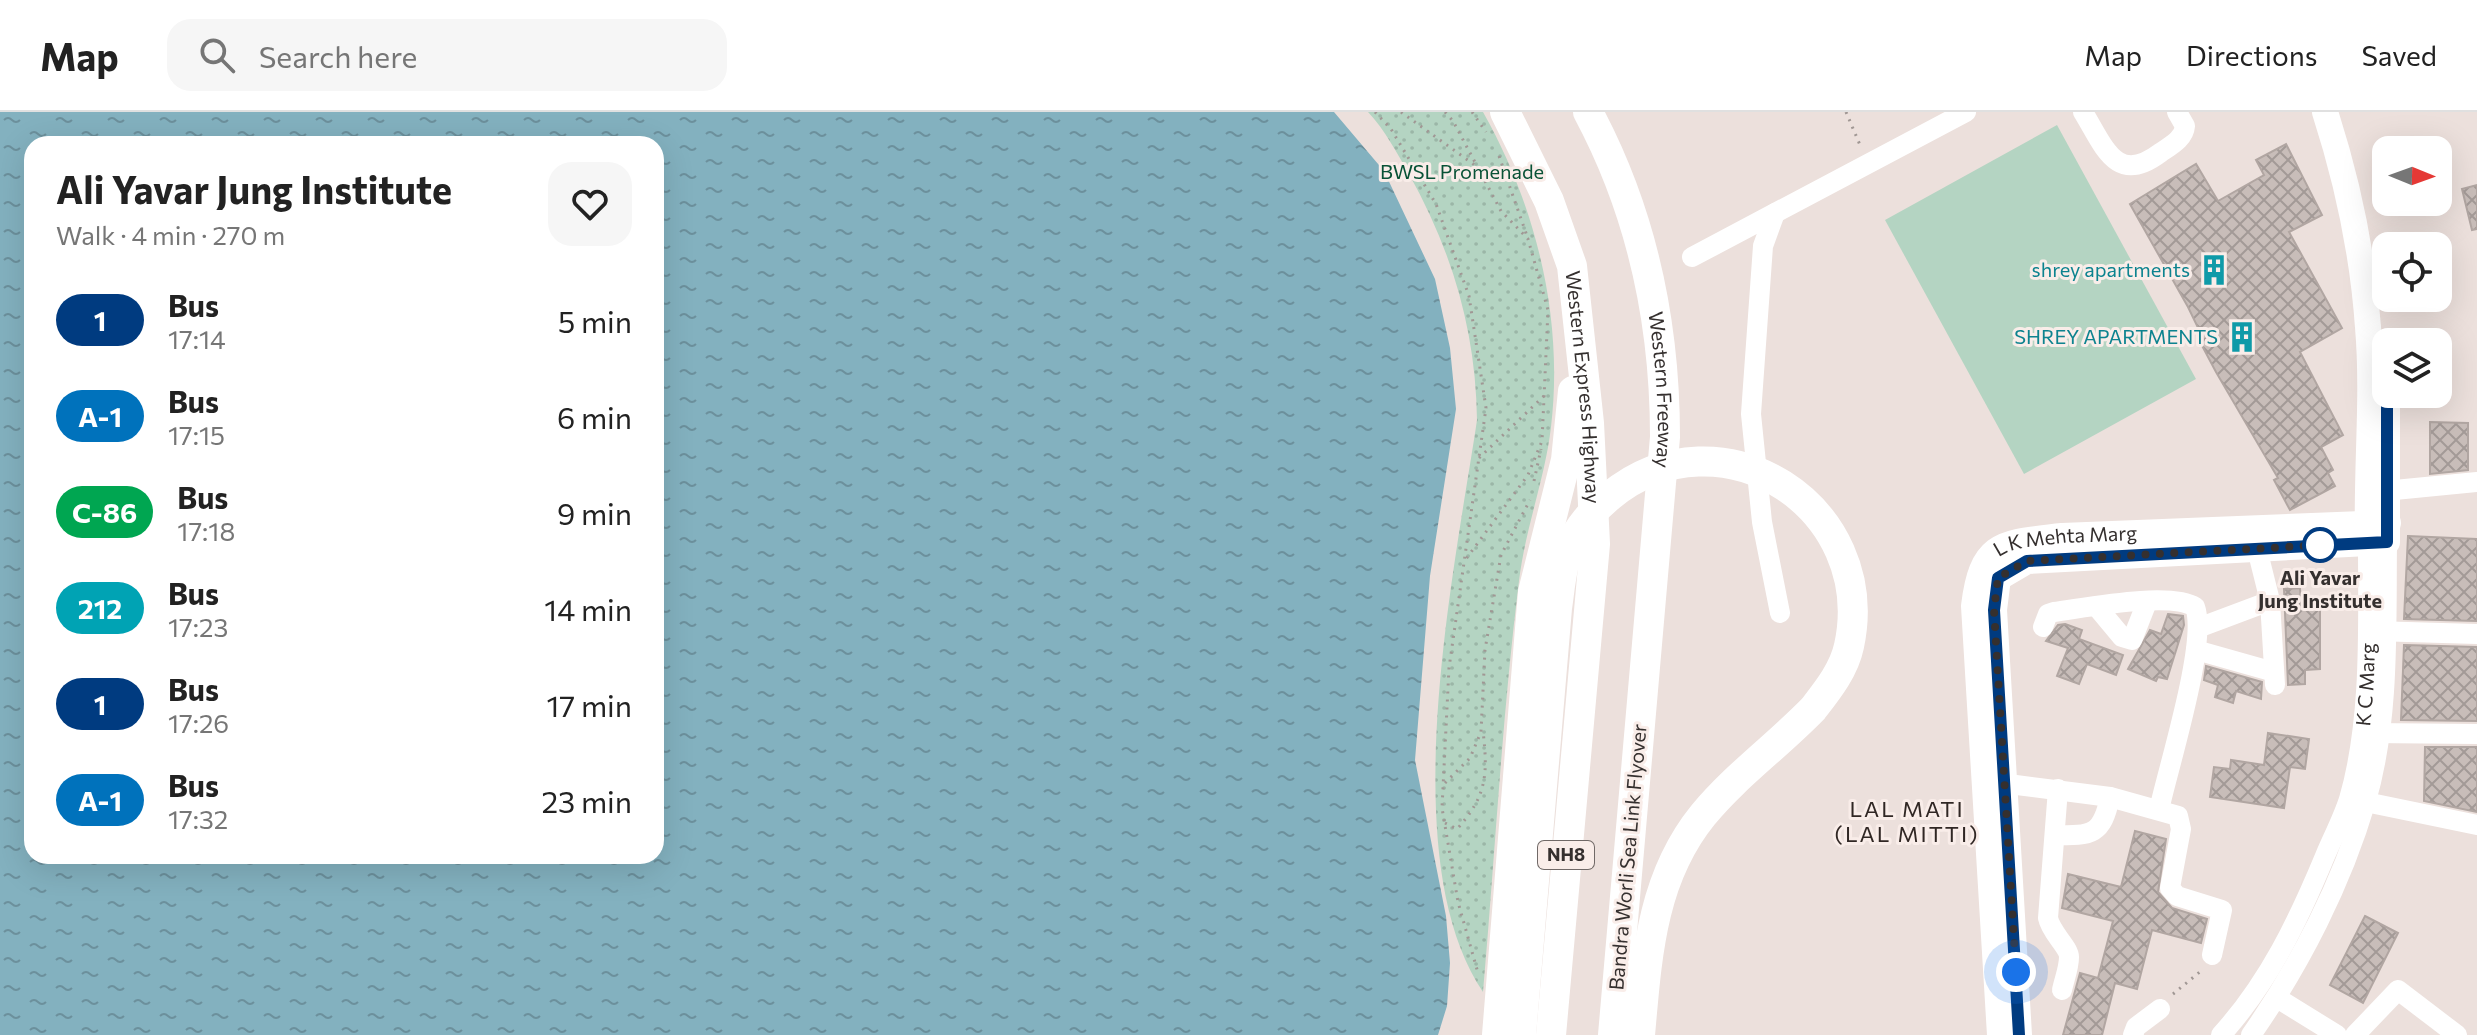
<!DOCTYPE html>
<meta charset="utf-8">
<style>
body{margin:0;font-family:Commissioner,sans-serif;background:#f6f6f6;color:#222;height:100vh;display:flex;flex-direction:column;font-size:30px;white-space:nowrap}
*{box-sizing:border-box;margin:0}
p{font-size:26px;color:#767676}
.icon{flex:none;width:44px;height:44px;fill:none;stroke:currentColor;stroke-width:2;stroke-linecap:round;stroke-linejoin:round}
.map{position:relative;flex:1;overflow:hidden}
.details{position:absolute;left:24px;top:24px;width:640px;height:728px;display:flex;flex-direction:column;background:#fff;border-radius:24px;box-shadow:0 8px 32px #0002}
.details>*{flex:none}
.badge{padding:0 16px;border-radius:26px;font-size:28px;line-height:52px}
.needle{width:52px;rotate:91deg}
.fabs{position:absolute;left:2372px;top:24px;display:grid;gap:16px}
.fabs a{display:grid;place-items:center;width:80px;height:80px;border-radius:16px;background:#fff;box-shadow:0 8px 32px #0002;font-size:40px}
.you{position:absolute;width:40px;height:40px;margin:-20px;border:6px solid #fff;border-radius:50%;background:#1a73e8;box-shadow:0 0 0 12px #1a73e833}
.map>.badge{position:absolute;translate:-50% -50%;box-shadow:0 0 0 4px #fff}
.round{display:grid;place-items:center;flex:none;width:84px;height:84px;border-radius:24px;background:#f6f6f6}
.overview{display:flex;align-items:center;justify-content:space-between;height:136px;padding:0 32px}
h1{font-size:38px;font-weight:700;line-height:60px}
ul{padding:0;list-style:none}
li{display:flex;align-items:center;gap:24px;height:96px;padding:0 32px}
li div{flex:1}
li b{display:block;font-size:30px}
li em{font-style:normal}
li .badge{min-width:88px;font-weight:700;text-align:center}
header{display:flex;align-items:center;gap:48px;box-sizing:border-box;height:112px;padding:0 40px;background:#fff;border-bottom:2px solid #e0e0e0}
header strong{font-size:38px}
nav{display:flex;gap:44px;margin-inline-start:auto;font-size:28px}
.search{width:560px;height:72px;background:#f6f6f6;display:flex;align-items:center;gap:20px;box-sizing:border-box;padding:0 28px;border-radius:24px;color:#767676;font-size:30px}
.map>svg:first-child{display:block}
.grass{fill:url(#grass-dots)}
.garden{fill:#b4d4c2}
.water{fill:url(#water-ripples);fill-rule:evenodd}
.building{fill:url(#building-cross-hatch);stroke:#b1a6a2;stroke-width:2}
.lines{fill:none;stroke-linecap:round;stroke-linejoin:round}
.path{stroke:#a09794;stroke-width:3;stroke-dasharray:2 6;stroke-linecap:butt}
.minor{stroke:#fff;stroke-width:20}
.major{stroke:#fff;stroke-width:26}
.highway{stroke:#fff;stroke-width:30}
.line-casing{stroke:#fff;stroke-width:18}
.line{stroke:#003b80;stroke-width:12}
.walk{stroke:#35302f;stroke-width:8;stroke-dasharray:0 14.4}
.stop-dot{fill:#fff;stroke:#003b80;stroke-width:4}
.labels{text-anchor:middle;stroke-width:6;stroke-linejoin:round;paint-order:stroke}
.shield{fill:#f9ede9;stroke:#706967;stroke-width:2}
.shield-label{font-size:18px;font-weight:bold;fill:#35302f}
.park-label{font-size:20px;fill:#085236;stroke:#f9ede9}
.culture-label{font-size:20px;fill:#0d838f;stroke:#f9ede9;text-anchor:end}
.street-label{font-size:20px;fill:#35302f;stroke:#f9ede9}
.stop-label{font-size:20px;font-weight:bold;fill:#35302f;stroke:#f9ede9}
.neighbourhood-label{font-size:22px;letter-spacing:2px;fill:#302724;stroke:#f9ede9}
</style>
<header>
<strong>Map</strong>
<div class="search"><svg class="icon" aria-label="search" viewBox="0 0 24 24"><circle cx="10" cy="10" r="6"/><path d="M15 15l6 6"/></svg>Search here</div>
<nav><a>Map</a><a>Directions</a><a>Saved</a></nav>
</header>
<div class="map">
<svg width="2477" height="923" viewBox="0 0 2477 923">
<defs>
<pattern id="grass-dots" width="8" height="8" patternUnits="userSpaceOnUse" patternTransform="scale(2)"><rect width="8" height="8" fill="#b4d4c2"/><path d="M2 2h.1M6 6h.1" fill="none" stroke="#9bb6a7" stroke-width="1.8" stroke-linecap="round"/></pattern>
<pattern id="water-ripples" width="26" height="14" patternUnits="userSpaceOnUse" patternTransform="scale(2)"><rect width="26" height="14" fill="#83b1bf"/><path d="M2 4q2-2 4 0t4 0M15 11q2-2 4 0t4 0" fill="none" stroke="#6c909c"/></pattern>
<pattern id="building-cross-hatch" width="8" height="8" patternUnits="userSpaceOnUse" patternTransform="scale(2)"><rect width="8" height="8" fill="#c8bdb9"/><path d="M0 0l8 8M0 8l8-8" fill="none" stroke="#a39a97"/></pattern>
</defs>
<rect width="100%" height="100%" fill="#ece0dc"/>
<path class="grass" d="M1368,0h115c53,94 81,206 68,315 -6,52 -26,102 -32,154 -17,136 -24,274 -36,411 -90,-134 -29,-418 -6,-572 -1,-89 -25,-169 -68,-246 -12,-21 -24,-44 -41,-62z"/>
<polygon class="garden" points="2057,13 2196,267 2024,362 1885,108"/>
<path class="water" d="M0,0h1334l50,59 51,108 15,69 6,61 -26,167 -15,184 31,156 4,47 -3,43 -9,29h-1438zM32,32h624v712h-624z"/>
<g class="building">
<polygon points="2286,32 2322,103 2289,120 2342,216 2300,240 2343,323 2321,335 2333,358 2328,361 2335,374 2290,398 2274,368 2278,366 2216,260 2199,228 2203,226 2188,195 2130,92 2196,52 2218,89 2264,63 2256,48"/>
<polygon points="2477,73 2477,117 2472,118 2462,77"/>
<polygon points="2430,310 2468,311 2468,358 2430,362"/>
<polygon points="2408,424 2477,427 2477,509 2404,507"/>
<polygon points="2300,476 2301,493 2320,493 2320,557 2305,558 2305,572 2288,573 2284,477"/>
<polygon points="2168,502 2183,504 2184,513 2167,567 2158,565 2156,569 2128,557 2150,518 2161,522"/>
<polygon points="2065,512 2082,518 2079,527 2123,543 2116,563 2087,552 2079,572 2057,564 2068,536 2046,529 2058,513"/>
<polygon points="2404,533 2477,535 2477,609 2401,608"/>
<polygon points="2206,554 2262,570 2261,587 2236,579 2233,591 2215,585 2218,573 2204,568"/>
<polygon points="2268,621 2309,627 2305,657 2290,655 2284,696 2210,685 2214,655 2230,657 2231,648 2264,653"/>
<polygon points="2425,635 2477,635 2477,700 2424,689"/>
<polygon points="2135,719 2166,727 2158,780 2172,796 2207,807 2201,831 2152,818 2137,877 2115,871 2102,923 2063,923 2080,861 2098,866 2113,809 2062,796 2068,762 2121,775"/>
<polygon points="2365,804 2398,821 2363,891 2330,873"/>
</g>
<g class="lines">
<g class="path">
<polyline points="1375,0 1391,17 1436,92 1469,184 1486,296 1449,556 1442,696 1458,790 1478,861"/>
<polyline points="1401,0 1476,54"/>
<polyline points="1445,0 1453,9 1501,99 1528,127 1548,198 1542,329 1528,363 1463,451"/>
<polyline points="1472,0 1486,20"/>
<polyline points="1846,0 1860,33"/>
<polyline points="1499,44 1527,124"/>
<polyline points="1479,346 1545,283"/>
<polyline points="1534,369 1541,337"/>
<polyline points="1445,671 1470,646 1481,620 1485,538 1501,443 1530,388"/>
<path d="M1445,711l12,6c30,-33 31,-55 26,-98"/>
<polyline points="2173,882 2201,859"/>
</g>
<g class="minor">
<path d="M2083,0c21,34 33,74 77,41 10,-7 24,-14 25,-27l-8,-14"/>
<polyline points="1775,101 1763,134 1751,302 1762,410 1780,501"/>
<polyline points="1692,145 1966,0"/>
<polyline points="2374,380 2477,370"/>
<polyline points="2257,437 2270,489"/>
<polyline points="2097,495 2122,525 2132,528 2147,490"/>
<path d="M2043,515l5,-13 6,-2c31,-4 116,-21 141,-5 13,35 -27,161 -36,203"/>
<polyline points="2198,516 2270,489 2275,573"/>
<polyline points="2373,519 2477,522"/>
<polyline points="2196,538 2274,560"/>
<polyline points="2369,621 2477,622"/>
<polyline points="1993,670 2110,685 2178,704 2181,717 2170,776 2177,784 2222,798 2212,843"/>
<path d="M2058,677l-10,129c3,15 21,29 21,39 0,11 -5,23 -7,33"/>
<polyline points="2356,688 2477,713"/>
<path d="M2055,723c37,1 47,0 55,-38"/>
<polyline points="2277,886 2337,923"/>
<polyline points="2133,923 2136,915 2160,897"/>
<path id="s1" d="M2221,923c48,-53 77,-114 104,-179 8,-19 18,-38 24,-57 23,-79 19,-175 19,-256"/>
<path d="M2251,923c49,-70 91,-152 115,-234 24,-82 20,-175 21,-259"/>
<polyline points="2355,923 2398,878 2457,923"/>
</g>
<g class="major">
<path d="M2325,0c22,68 38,144 43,215 6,71 -2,142 0,213"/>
<path id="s2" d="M2000,923l-26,-429c8,-66 29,-63 88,-70l326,-13"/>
<polyline points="2019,923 1994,498 1998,466 2027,449 2387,430 2387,282"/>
</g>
<g class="highway">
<path id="s3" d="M1505,0l44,89 23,65 17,157 6,121 -44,491"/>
<path id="s4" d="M1588,0c54,101 77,211 77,325l-52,598"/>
<polyline points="1497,923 1533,480 1566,348 1573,279"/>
<path d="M1521,923l36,-427c3,-19 4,-42 12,-60 8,-19 25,-39 41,-52 111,-91 269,11 239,150 -5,24 -22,45 -36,63 -36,37 -78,67 -110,106 -52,64 -56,142 -63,220"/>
</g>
</g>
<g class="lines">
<defs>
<polyline id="line" points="2019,923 1994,498 1998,466 2027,449 2387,430 2387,282"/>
</defs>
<use href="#line" class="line-casing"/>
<use href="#line" class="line"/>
<polyline class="walk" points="2016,860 1994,498 1998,466 2027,449 2324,433 2320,433"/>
</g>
<defs>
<symbol id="building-bare" viewBox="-9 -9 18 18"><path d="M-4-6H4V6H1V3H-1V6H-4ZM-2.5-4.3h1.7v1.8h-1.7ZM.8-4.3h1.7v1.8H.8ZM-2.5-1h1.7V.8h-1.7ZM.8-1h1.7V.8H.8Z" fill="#0f9aa8" stroke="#f9ede9" stroke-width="2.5" paint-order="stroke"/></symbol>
</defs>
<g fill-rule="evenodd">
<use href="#building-bare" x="2192" y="136" width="44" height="44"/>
<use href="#building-bare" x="2220" y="203" width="44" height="44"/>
</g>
<circle class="stop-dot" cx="2320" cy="433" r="16"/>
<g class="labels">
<rect class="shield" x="1538" y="729" width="56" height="28" rx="6"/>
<g class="shield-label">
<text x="1566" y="749">NH8</text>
</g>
<g class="park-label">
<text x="1462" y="67">BWSL Promenade</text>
</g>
<g class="culture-label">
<text x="2190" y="165">shrey apartments</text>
<text x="2218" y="232">SHREY APARTMENTS</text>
</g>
<g class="street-label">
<text dy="7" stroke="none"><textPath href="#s3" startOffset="290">Western Express Highway</textPath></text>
<text dy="7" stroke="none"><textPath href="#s4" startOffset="290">Western Freeway</textPath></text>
<text dy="7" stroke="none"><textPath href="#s2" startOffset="562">L K Mehta Marg</textPath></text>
<text dy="7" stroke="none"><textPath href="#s1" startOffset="386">K C Marg</textPath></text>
<text transform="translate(1628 745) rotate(-85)" y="7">Bandra Worli Sea Link Flyover</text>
</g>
<g class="stop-label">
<text x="2320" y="473">Ali Yavar<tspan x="2320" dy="23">Jung Institute</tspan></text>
</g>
<g class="neighbourhood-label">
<text x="1907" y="705">LAL MATI<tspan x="1907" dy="25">(LAL MITTI)</tspan></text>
</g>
</g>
</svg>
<div class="fabs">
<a><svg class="needle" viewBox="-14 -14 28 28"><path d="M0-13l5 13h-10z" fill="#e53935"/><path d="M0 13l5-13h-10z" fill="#767676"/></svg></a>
<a><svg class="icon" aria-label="locate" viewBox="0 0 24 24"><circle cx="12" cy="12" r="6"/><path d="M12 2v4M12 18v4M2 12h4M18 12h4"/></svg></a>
<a><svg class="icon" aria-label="layers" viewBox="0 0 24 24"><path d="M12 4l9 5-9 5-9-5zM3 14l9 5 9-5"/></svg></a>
</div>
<div class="you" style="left:2016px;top:860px"></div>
<section class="details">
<div class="overview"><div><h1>Ali Yavar Jung Institute</h1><p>Walk · 4 min · 270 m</p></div><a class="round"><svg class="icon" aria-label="heart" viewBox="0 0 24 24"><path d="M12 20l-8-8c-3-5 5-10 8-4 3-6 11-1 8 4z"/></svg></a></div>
<ul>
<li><span class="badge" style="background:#003b80;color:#fff">1</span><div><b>Bus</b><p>17:14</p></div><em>5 min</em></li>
<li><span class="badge" style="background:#0072bc;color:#fff">A-1</span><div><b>Bus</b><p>17:15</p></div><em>6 min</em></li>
<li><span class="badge" style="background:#00a651;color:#fff">C-86</span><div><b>Bus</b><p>17:18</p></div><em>9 min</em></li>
<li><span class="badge" style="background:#00a3b4;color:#fff">212</span><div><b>Bus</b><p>17:23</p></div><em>14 min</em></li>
<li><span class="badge" style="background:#003b80;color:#fff">1</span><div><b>Bus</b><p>17:26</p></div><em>17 min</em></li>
<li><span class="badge" style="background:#0072bc;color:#fff">A-1</span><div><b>Bus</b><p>17:32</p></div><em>23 min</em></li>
</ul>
</section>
</div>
